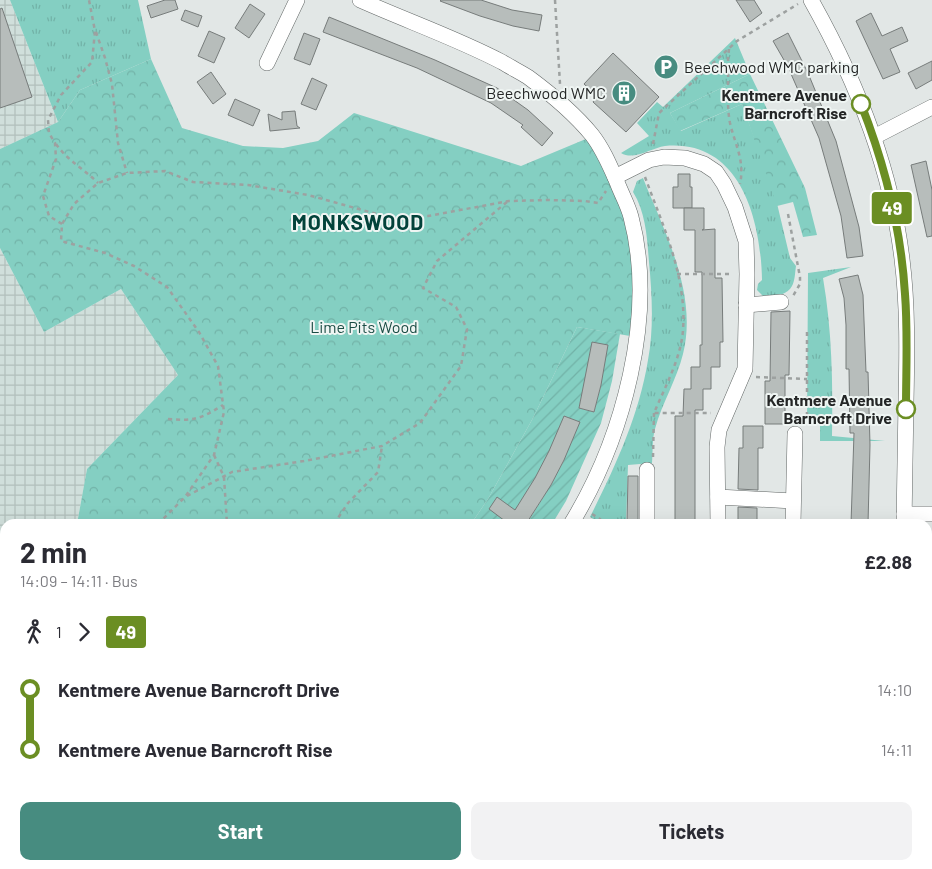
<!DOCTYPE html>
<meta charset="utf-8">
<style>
body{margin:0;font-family:Barlow,sans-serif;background:#f2f2f3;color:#2b2b33;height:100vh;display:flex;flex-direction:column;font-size:19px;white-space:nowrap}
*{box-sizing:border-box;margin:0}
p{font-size:16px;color:#7c7c81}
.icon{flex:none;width:28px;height:28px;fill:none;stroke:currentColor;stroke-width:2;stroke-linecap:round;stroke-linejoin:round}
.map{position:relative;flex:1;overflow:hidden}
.details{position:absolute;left:0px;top:519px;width:932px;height:351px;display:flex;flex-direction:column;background:#fff;border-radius:15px 15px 0 0;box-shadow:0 5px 20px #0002}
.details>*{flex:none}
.badge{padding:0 10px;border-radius:4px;font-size:18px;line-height:32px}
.map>.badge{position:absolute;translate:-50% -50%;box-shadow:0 0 0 2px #fff}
.legs{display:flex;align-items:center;gap:8px;height:55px;padding:0 20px;font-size:16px}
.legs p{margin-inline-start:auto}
.summary{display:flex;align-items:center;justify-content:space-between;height:85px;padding:0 20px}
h1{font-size:28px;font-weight:700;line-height:38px}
.button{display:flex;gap:10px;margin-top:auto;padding:10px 20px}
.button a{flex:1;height:58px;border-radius:10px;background:#478c80;color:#fff;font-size:20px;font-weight:700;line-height:58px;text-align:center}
.button a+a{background:#f2f2f3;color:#2b2b33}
ul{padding:0 20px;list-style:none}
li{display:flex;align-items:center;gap:18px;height:60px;font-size:19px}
li i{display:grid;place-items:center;width:8px;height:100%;margin:0 6px;background:currentColor}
li i::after{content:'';width:12px;height:12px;margin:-6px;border:4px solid;border-radius:50%;background:#fff}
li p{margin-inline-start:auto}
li:first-child i{background:linear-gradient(#0000 50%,currentColor 0)}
li:last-child i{background:linear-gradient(currentColor 50%,#0000 0)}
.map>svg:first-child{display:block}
.industrial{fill:url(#industrial-grid)}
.grass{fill:url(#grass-tufts)}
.forest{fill:url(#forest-crowns)}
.garden{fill:url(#garden-furrows);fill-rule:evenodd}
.building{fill:#b7bdbb;stroke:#777c7b}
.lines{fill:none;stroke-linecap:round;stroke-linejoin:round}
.minor-casing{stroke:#626766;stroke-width:16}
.path{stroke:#9da1a0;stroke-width:2.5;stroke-dasharray:4 4;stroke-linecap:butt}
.minor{stroke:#fff;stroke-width:15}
.line-1-casing{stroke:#fff;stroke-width:11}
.line-1{stroke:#6b8e23;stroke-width:8}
.stop-1-dot{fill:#fff;stroke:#6b8e23;stroke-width:2.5}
.labels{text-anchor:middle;stroke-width:4;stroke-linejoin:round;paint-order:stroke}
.poi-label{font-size:16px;fill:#242626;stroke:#eff5f3;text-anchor:start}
.stop-label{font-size:16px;font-weight:bold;fill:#242626;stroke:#eff5f3;text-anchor:end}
.park-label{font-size:16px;fill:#1b4d45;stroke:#eff5f3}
.district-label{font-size:21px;font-weight:bold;letter-spacing:1px;fill:#02423a;stroke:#eff5f3}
</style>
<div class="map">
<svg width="932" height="869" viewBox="0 0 932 869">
<defs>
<pattern id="industrial-grid" width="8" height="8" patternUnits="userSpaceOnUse" patternTransform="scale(1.25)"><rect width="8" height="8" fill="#d0dfdb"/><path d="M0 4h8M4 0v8" fill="none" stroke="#b2bfbc"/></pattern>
<pattern id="grass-tufts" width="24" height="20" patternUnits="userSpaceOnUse" patternTransform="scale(1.25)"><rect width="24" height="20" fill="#84cfc2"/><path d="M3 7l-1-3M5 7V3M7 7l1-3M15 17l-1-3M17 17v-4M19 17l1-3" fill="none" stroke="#72b2a7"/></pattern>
<pattern id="forest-crowns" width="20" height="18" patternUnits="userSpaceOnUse" patternTransform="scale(1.25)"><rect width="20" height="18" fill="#84cfc2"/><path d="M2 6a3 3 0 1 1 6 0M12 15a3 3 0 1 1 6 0" fill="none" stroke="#72b2a7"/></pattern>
<pattern id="garden-furrows" width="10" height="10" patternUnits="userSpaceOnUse" patternTransform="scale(1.25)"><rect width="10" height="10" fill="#84cfc2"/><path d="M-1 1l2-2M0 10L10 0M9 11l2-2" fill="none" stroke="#72b2a7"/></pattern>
</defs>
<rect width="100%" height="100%" fill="#e2e7e6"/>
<g class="industrial">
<polygon points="0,0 10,0 58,122 0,149"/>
<polygon points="0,248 44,332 121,289 178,375 87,469 77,524 5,524 5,599 0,602"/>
</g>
<g class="grass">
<polygon points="10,0 138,0 151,59 80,90 58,122"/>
<path d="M735,38l15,36 -80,39 11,18 61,-27 33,91 15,63 6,8c-1,6 -1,15 -4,20 -5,10 -20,11 -29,10l-6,-6 1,-6 4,-4c-1,-59 -21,-141 -97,-134 -14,2 -31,15 -44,7l28,-17 -12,-13 20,-21 6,5z"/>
<path d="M643,178c22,55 55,116 40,176 -6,25 -21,49 -28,75 -3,10 -2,23 -3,34l-24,2 -2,59h-24l-12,-7c25,-50 49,-101 58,-157 6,-32 4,-66 1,-98 -2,-24 -3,-49 -16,-70l4,-11z"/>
<path d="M851,267l-28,11c9,52 10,105 9,158l53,5h-65v-16l-13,-1 1,-151z"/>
<polygon points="928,783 932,786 932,869 861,869 854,865 928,865"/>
<polygon points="604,865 679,865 685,869 604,869"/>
</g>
<g class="forest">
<polygon points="151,59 182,128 243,146 283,148 318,141 354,113 521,166 593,136 631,216 636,337 577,327 533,418 488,499 471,524 77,524 87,469 178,375 121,289 44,332 0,248 0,149 58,122 80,90"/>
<polygon points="750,74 805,188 817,235 803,237 793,202 777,206 742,104 680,131 670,113"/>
<polygon points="5,599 5,697 0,702 0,602"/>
</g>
<path class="garden" d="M577,327l43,7 -8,47 -11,42 -35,78 -14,23h-40l-4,-4 -3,4h-34l17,-25 45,-81zM585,381l16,4 -7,27 -15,-4zM549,453l15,7 -13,25 -15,-8zM530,487l14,9 -15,24 -14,-9z"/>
<g class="building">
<polygon points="165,0 175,0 178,9 151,18 147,6"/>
<polygon points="441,0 481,0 512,10 542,15 539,31 513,26 480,16 440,1"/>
<polygon points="736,0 754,0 762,13 750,22"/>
<polygon points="250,4 265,14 249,38 235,28"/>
<polygon points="2,8 32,97 0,108 0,9"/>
<polygon points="185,10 202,16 198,27 181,20"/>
<polygon points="871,13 882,36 902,27 908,41 890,49 900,72 883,79 856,21"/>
<polygon points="329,17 435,60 497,88 528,110 553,133 542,146 521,127 523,125 491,103 417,68 323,32"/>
<polygon points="209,31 225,38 214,63 198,56"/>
<polygon points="304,33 320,39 310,65 294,59"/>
<polygon points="788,33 808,73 836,141 859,227 863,256 847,258 841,216 819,138 788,67 773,41"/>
<polygon points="613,53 659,97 626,132 593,102 595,99 591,95 593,92 584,84"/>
<polygon points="932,61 932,80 916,89 908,73"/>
<polygon points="211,72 226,94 213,104 197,82"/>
<polygon points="312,78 327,85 316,110 301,104"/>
<polygon points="235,99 260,110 253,126 228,115"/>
<polygon points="295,111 297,126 300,128 270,131 268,114 282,120 282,112"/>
<polygon points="926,161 932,190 932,236 927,237 911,165"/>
<polygon points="678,174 690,174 690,187 692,187 692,208 673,208 673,187 678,187"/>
<polygon points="684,208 704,208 704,229 702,230 715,229 715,278 722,278 723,342 720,342 720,367 711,367 711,389 703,389 703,410 695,410 695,524 675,524 675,416 683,416 684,389 691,389 691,367 700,367 700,345 702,345 702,272 695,272 695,230 684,230"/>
<polygon points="858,275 863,295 866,372 868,372 870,445 868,524 851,524 854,433 850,433 849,369 846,369 846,325 844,298 839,279"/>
<polygon points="790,311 789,375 785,375 785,424 765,424 765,381 770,381 771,312"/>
<polygon points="592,342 608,345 601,385 594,412 579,408"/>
<polygon points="564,416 580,422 564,460 551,485 526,524 509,524 489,509 497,497 515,510 535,478 549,451"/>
<polygon points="743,426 763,426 763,448 758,448 758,490 738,489 739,448 743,448"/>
<polygon points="628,476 638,476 638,523 627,523"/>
<polygon points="738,507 757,508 757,524 738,524"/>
</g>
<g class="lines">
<defs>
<g id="minor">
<path d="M360,0c47,21 96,38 142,62 8,5 18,10 26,15 23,17 46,36 64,58 11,14 18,31 25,47 4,11 11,23 14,35 26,98 -8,222 -60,307"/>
<path d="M811,0c45,80 80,167 91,259 6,48 5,96 4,144 -1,40 -1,80 -2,121"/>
<polyline points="267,63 297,0"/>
<polyline points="874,137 932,107"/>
<polyline points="615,177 649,160 664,157 685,158 704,164 716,172 724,184 735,207 746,241 747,274 745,369 719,430 717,447 718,524"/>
<polyline points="746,305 781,302"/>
<polyline points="647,470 647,524"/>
<polyline points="718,497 793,501"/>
<polyline points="904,514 932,514"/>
<polyline points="793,524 795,434"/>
<polyline points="0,842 5,835"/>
<polyline points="811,865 818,869"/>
<polyline points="302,869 308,865"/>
<polyline points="413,869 413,865"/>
</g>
</defs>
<use href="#minor" class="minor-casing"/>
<g class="path">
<polyline points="555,0 560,84"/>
<polyline points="96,32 105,58 112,84 118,143 127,173"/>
<path d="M729,49l-1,10c1,21 -2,43 2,64 5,22 15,37 10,61"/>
<path d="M56,144c12,17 28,25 42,39"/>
<polyline points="653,144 659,113 737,41 798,4"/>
<path d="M645,177c18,49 42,100 38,153 -2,28 -18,57 -29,83h57"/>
<polyline points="788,214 800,277 800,284 793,296"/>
<polyline points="62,224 49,216 43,196 56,159 55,143 49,133 48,120 61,95 92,62 95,31 89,0"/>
<polyline points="677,274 733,274"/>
<polyline points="756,377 807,379"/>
<path d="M168,419c26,2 33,0 55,-14"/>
<polyline points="804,423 807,419 807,331"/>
<polyline points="214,455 224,477 227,524"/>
<polyline points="653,457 654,413"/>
<polyline points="187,496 232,472 304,461 382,446 420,423 461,366 467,329 456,307 423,288 437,261 508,201"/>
<polyline points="592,514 600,519 604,524"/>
<polyline points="158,524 185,497 214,455 224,412 218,366 199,332 167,287 134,266 105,253 61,241 62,224 74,204 98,183 127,173 165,171 193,182 248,185 308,195 395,219 428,216 509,201 549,200 585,201 598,203 606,191"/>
<polyline points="334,524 348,503 378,472 382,446"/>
<polyline points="0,632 5,630"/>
<polyline points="928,793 932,792"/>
<polyline points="928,840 932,838"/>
<polyline points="622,865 623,869"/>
<polyline points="521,869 521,865"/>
<polyline points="668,869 673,865"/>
</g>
<use href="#minor" class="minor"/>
</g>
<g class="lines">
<defs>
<path id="line-1" d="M861,104c24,61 40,125 44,190 3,38 1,77 1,115"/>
</defs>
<use href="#line-1" class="line-1-casing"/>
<use href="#line-1" class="line-1"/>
</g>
<defs>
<symbol id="parking-disc" viewBox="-11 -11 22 22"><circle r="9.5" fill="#478c80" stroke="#eff5f3"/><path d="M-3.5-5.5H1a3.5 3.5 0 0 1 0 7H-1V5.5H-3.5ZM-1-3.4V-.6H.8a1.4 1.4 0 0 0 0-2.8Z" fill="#fff"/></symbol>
<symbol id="building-disc" viewBox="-11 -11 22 22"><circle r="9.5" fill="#478c80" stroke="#eff5f3"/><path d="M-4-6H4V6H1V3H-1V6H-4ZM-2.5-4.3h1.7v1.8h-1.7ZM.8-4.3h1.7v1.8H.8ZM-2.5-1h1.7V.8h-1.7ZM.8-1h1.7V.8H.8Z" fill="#fff"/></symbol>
</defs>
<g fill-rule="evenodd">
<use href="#parking-disc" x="652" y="53" width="28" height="28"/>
<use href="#building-disc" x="610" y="79" width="28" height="28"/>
</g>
<g class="stop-1-dot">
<circle cx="861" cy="104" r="9"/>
<circle cx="906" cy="409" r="9"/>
</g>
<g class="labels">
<g class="poi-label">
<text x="684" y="73">Beechwood WMC parking</text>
<text x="606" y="99" text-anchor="end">Beechwood WMC</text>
</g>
<g class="stop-label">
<text x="847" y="101">Kentmere Avenue<tspan x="847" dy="18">Barncroft Rise</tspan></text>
<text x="892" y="406">Kentmere Avenue<tspan x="892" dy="18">Barncroft Drive</tspan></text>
</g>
<g class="park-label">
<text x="364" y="333">Lime Pits Wood</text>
</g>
<g class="district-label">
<text x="358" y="230">MONKSWOOD</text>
</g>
</g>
</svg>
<b class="badge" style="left:892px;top:208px;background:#6b8e23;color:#fff">49</b>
<section class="details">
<div class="summary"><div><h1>2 min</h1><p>14:09 – 14:11 · Bus</p></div><b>£2.88</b></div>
<div class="legs"><svg class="icon" aria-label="walk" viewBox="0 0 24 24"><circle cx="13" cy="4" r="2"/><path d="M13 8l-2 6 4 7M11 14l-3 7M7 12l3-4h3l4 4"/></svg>1<svg class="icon" aria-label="forward" viewBox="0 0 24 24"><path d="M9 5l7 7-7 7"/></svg><b class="badge" style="background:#6b8e23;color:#fff">49</b></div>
<ul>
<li><i style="color:#6b8e23"></i><b>Kentmere Avenue Barncroft Drive</b><p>14:10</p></li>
<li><i style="color:#6b8e23"></i><b>Kentmere Avenue Barncroft Rise</b><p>14:11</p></li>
</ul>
<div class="button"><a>Start</a><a>Tickets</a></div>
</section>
</div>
